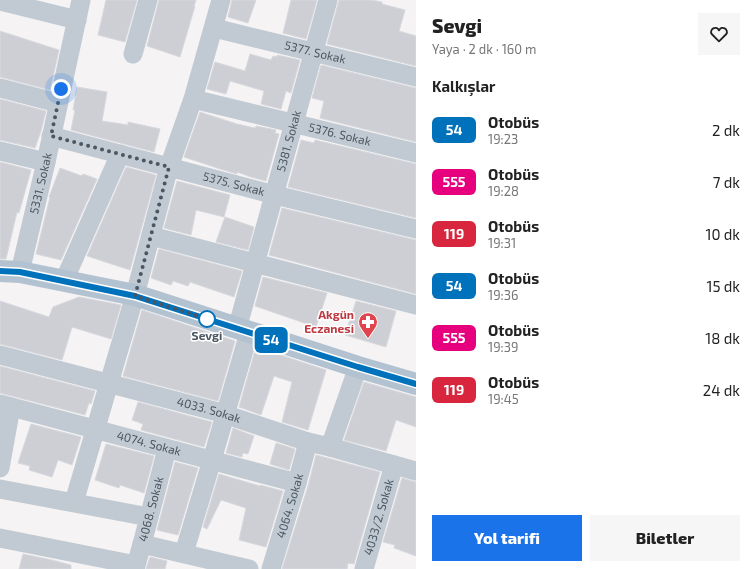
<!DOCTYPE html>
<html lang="tr">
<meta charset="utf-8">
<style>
body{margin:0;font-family:"Exo 2",sans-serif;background:#f6f6f6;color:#222;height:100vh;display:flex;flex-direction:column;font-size:15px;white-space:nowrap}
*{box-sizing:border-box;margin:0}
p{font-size:13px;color:#767676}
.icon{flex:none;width:22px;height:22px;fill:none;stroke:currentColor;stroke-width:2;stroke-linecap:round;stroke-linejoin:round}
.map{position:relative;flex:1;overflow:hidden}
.drawer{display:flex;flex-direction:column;background:#fff;width:340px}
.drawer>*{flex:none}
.badge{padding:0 8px;border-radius:6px;font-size:14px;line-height:26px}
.you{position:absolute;width:20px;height:20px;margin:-10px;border:3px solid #fff;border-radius:50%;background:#1a73e8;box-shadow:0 0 0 6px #1a73e833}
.map>.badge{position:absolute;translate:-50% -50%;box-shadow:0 0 0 2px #fff}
h2{padding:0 16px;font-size:15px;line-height:36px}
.round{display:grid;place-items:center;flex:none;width:42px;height:42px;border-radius:0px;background:#f6f6f6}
.summary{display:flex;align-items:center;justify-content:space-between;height:68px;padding:0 16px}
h1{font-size:19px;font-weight:800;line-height:30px}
.primary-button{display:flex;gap:8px;margin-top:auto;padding:8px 16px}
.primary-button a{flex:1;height:46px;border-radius:0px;background:#1a73e8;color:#fff;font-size:16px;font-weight:800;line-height:46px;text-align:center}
.primary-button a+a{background:#f6f6f6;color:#222}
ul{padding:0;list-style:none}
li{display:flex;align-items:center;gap:12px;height:52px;padding:0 16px}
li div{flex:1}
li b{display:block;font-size:15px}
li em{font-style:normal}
li .badge{min-width:44px;font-weight:700;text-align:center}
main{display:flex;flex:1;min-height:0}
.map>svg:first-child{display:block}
.building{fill:#cdcfd5;stroke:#d7d9de}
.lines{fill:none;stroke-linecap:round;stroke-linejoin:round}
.minor{stroke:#c1cad2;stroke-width:19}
.major{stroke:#b3c2d1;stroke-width:22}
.line-casing{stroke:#fff;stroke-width:9}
.line{stroke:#0072bc;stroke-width:6}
.walk{stroke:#4a5661;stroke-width:4;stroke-dasharray:0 7.2}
.stop-dot{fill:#fff;stroke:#0072bc;stroke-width:2}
.labels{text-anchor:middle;stroke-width:3;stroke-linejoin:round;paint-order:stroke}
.street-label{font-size:12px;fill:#4a5661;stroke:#fff}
.health-label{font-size:12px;font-weight:bold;fill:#be3a42;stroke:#fff;text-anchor:end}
.stop-label{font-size:12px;font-weight:bold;fill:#4a5661;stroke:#fff}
</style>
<main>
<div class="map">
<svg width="416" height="569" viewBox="0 0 416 569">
<rect width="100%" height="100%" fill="#f5f3f3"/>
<g class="building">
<polygon points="106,0 137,0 125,42 98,35"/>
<polygon points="159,0 196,0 194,6 195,6 180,57 147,46"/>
<polygon points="232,0 256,0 248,23 228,17"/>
<polygon points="291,0 317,0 306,39 283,33"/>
<polygon points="339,0 371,0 382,2 382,4 405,10 399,31 416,36 416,66 327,44"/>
<polygon points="0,31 59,50 50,90 0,77"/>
<polygon points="250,54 271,60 273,56 277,57 277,55 300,60 291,93 286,91 281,109 261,104 264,91 230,81 226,94 207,89 215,62 245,71"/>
<polygon points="321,65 416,88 416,142 320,118 324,101 312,98"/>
<polygon points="77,87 107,92 102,121 128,125 128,122 160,129 154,152 71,130 75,110 73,110"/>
<polygon points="0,99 46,111 41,131 35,148 0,140"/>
<polygon points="200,112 237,124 255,128 256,126 276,130 275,133 279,134 266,181 251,177 237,172 237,174 217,168 184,157"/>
<polygon points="301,140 314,143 315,140 416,164 416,218 288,187"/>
<polygon points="0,162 31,170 19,213 17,212 6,259 0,259"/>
<polygon points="126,167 156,175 130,270 87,256"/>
<polygon points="60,168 82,176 83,174 97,179 61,260 36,254 50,197 49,197"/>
<polygon points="177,181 230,195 224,217 196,210 191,235 164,228"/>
<polygon points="282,208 416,240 416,294 269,255"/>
<polygon points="225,217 254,227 248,250 216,242"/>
<polygon points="159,249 242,271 234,297 190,282 188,286 173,281 171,285 151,278"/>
<polygon points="263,277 327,293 316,327 255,306"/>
<polygon points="79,297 121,305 111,339 72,327 62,360 0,344 0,301 49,317 53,307"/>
<polygon points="356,301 396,311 386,347 345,335"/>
<polygon points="142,310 235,341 218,401 123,376"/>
<polygon points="256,347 326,370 308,430 282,422 292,382 274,376 261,415 239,407"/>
<polygon points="0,366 95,391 91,404 89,403 85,415 0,393"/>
<polygon points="364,382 416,397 416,427 396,420 386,451 344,440"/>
<polygon points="138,402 212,422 204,447 141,430 143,424 132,420"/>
<polygon points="31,424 81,437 72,465 58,460 52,477 29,470 30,466 18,463"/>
<polygon points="233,428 254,436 248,454 243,453 242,457 226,453"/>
<polygon points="276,443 295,449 289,470 270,464"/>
<polygon points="106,444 154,456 144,493 120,485 119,488 95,480"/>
<polygon points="316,455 380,472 354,564 348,563 347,569 282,569 308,486"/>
<polygon points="175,462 198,468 178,535 157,530"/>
<polygon points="219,474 260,486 260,485 283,491 266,547 239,540 246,508 221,500 207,529 203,527"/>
<polygon points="402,478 416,482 416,556 394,548 395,545 383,542"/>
<polygon points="23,554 52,560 71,565 71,569 19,569"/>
<polygon points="150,557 167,561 165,569 146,569"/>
</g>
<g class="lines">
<g class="minor">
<polyline points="0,1 77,20"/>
<path id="s1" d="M214,28l202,49"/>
<polyline points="133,54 148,0"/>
<polyline points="0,88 58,103"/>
<path id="s2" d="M193,99l223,54"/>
<path id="s3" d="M51,136l224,59 141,34"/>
<polyline points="0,151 46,162"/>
<polyline points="151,236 416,305"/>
<path id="s4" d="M20,272l26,-110 35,-162"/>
<polyline points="64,281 120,154"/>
<path id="s5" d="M237,329l91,-329"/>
<path id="s6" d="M0,355l218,57 90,30 22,5 86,24"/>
<path id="s7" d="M0,404l297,79"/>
<polyline points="330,447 358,367"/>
<polyline points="0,468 11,407"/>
<polyline points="0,489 149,517"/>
<polyline points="74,502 135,295 169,167 193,99 221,0"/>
<polyline points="0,538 136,565"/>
<polyline points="142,544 249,569"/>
<polyline points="184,553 212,460 249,333"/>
<path id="s8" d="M135,569l7,-25 25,-95"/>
<path id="s9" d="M271,569l26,-86 11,-41"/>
<path id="s10" d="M364,569l30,-104"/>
</g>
<polyline class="major" points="0,271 20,272 135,295 358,367 416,384"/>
</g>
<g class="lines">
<defs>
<polyline id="line" points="0,271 20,272 135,296 358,367 416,384"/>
</defs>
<use href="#line" class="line-casing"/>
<use href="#line" class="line"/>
<polyline class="walk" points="61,89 51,136 169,167 135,296 208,319 207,319"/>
</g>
<defs>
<symbol id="pharmacy-pin" viewBox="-11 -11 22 30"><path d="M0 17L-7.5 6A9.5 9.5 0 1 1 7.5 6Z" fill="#e0444e" stroke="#fff"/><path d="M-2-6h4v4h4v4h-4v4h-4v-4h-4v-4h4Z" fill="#fff"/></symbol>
</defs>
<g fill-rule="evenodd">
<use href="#pharmacy-pin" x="357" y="311" width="22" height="30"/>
</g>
<circle class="stop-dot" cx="207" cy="319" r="8"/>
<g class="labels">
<g class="street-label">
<text dy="4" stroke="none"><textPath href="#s1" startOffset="104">5377. Sokak</textPath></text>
<text dy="4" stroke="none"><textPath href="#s2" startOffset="151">5376. Sokak</textPath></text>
<text dy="4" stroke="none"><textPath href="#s5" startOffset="195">5381. Sokak</textPath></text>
<text dy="4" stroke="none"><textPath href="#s4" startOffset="91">5331. Sokak</textPath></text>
<text dy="4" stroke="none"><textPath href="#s3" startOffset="189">5375. Sokak</textPath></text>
<text dy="4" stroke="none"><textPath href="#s6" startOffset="216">4033. Sokak</textPath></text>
<text dy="4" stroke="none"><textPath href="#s7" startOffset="154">4074. Sokak</textPath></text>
<text dy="4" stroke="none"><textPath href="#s9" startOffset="66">4064. Sokak</textPath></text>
<text dy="4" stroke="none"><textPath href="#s8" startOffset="62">4068. Sokak</textPath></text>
<text dy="4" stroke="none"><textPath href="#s10" startOffset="54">4033/2. Sokak</textPath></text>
</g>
<g class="health-label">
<text x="354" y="319">Akgün<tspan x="354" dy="14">Eczanesi</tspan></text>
</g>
<g class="stop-label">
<text x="207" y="340">Sevgi</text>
</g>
</g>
</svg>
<div class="you" style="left:61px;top:89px"></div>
<b class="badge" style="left:271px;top:340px;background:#0072bc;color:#fff">54</b>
</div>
<section class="drawer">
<div class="summary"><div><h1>Sevgi</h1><p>Yaya · 2 dk · 160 m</p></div><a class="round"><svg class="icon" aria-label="heart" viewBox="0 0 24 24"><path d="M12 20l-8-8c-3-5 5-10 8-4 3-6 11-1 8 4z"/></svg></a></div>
<h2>Kalkışlar</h2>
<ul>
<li><span class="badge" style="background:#0072bc;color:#fff">54</span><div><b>Otobüs</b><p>19:23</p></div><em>2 dk</em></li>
<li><span class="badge" style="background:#e6007e;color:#fff">555</span><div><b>Otobüs</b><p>19:28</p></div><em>7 dk</em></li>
<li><span class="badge" style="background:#d7263d;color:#fff">119</span><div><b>Otobüs</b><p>19:31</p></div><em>10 dk</em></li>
<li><span class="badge" style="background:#0072bc;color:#fff">54</span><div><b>Otobüs</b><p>19:36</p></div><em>15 dk</em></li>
<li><span class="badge" style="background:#e6007e;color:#fff">555</span><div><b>Otobüs</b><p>19:39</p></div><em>18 dk</em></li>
<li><span class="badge" style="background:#d7263d;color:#fff">119</span><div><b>Otobüs</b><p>19:45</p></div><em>24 dk</em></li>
</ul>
<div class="primary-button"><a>Yol tarifi</a><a>Biletler</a></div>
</section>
</main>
